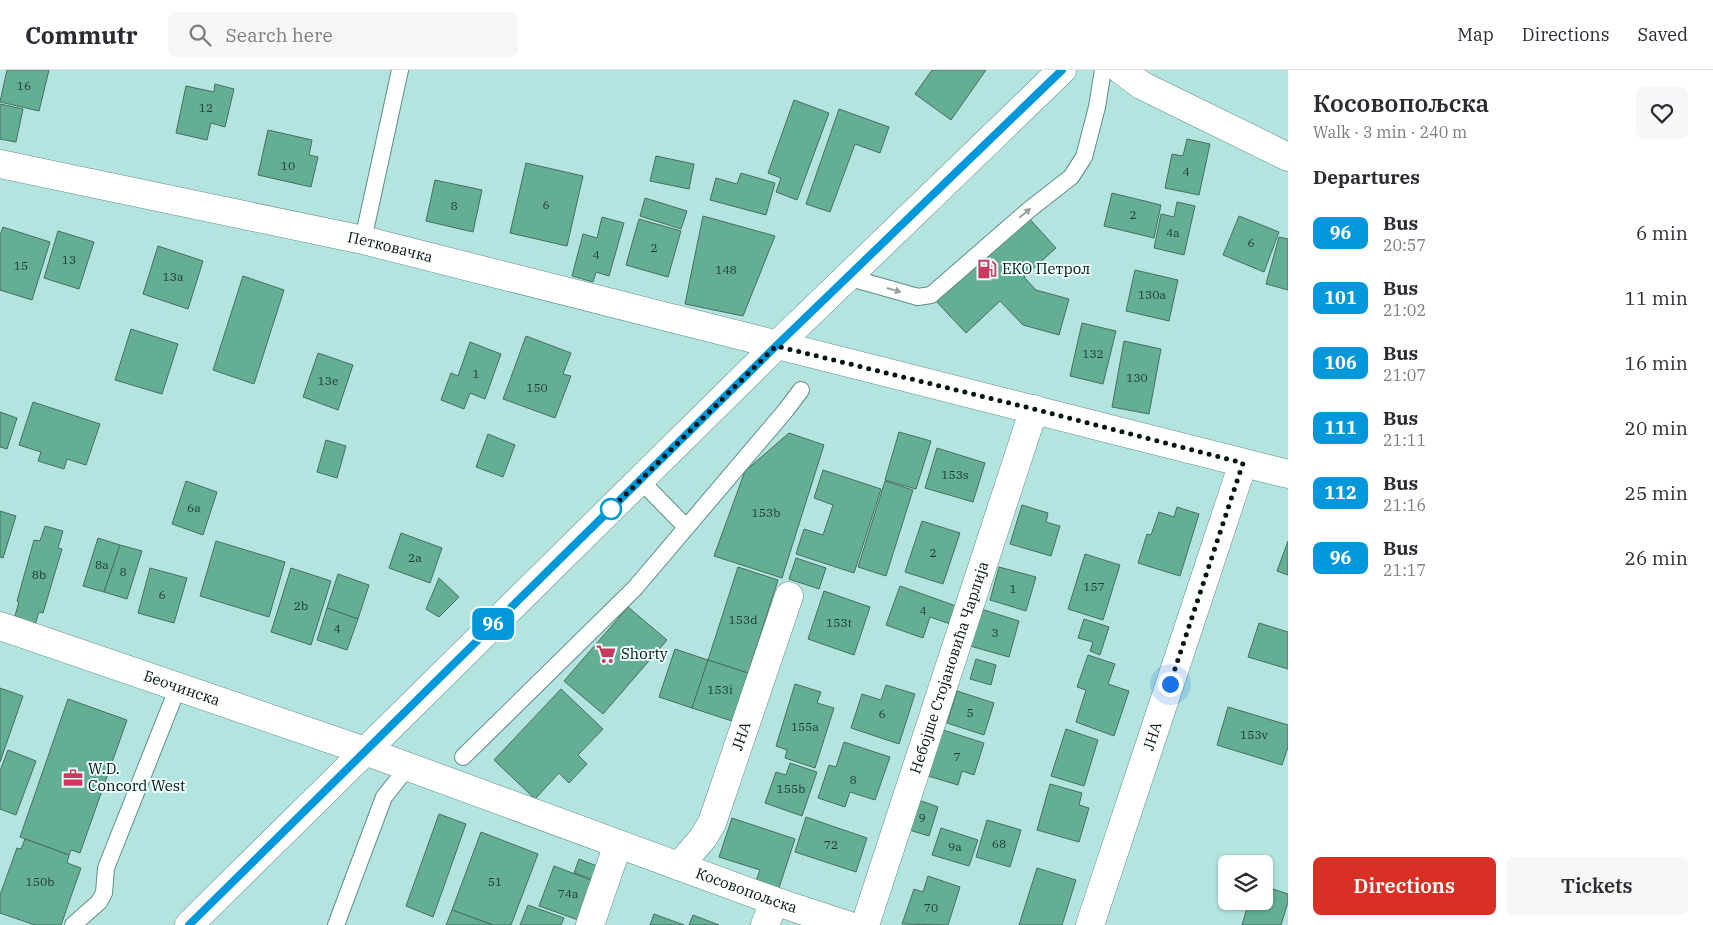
<!DOCTYPE html>
<meta charset="utf-8">
<style>
body{margin:0;font-family:"IBM Plex Serif",serif;background:#f7f7f7;color:#2b2b33;height:100vh;display:flex;flex-direction:column;font-size:19px;white-space:nowrap}
*{box-sizing:border-box;margin:0}
p{font-size:16px;color:#7c7c81}
.icon{flex:none;width:28px;height:28px;fill:none;stroke:currentColor;stroke-width:2;stroke-linecap:round;stroke-linejoin:round}
.map{position:relative;flex:1;overflow:hidden}
.sheet{display:flex;flex-direction:column;background:#fff;width:425px}
.sheet>*{flex:none}
.badge{padding:0 10px;border-radius:8px;font-size:18px;line-height:32px}
.tools{position:absolute;left:1218px;top:785px;display:grid;gap:10px}
.tools a{display:grid;place-items:center;width:55px;height:55px;border-radius:8px;background:#fff;box-shadow:0 1px 4px #0004;font-size:25px}
.you{position:absolute;width:25px;height:25px;margin:-12px;border:4px solid #fff;border-radius:50%;background:#1a73e8;box-shadow:0 0 0 8px #1a73e833}
.map>.badge{position:absolute;translate:-50% -50%;box-shadow:0 0 0 2px #fff}
h2{padding:0 25px;font-size:19px;line-height:45px}
.round{display:grid;place-items:center;flex:none;width:52px;height:52px;border-radius:8px;background:#f7f7f7}
.overview{display:flex;align-items:center;justify-content:space-between;height:85px;padding:0 25px}
h1{font-size:24px;font-weight:600;line-height:38px}
.button{display:flex;gap:10px;margin-top:auto;padding:10px 25px}
.button a{flex:1;height:58px;border-radius:8px;background:#d93025;color:#fff;font-size:20px;font-weight:600;line-height:58px;text-align:center}
.button a+a{background:#f7f7f7;color:#2b2b33}
ul{padding:0;list-style:none}
li{display:flex;align-items:center;gap:15px;height:65px;padding:0 25px}
li div{flex:1}
li b{display:block;font-size:19px}
li em{font-style:normal}
li .badge{min-width:55px;font-weight:700;text-align:center}
header{display:flex;align-items:center;gap:30px;box-sizing:border-box;height:70px;padding:0 25px;background:#fff;border-bottom:1px solid #e1e1e2}
header strong{font-size:24px}
nav{display:flex;gap:28px;margin-inline-start:auto;font-size:18px}
.search{width:350px;height:45px;background:#f7f7f7;display:flex;align-items:center;gap:12px;box-sizing:border-box;padding:0 18px;border-radius:8px;color:#7c7c81;font-size:19px}
main{display:flex;flex:1;min-height:0}
.map>svg:first-child{display:block}
.building{fill:#64ae94;stroke:#476e60}
.lines{fill:none;stroke-linecap:round;stroke-linejoin:round}
.service-casing{stroke:#5f8d89;stroke-width:18}
.minor-casing{stroke:#5f8d89;stroke-width:29}
.secondary-casing{stroke:#5f8d89;stroke-width:29}
.service{stroke:#fff;stroke-width:16}
.minor{stroke:#fff;stroke-width:28}
.secondary{stroke:#fff;stroke-width:28}
.oneway{fill:#9aa1a1}
.line-casing{stroke:#fff;stroke-width:11}
.line{stroke:#0098da;stroke-width:8}
.walk{stroke:#031413;stroke-width:5;stroke-dasharray:0 9}
.stop-dot{fill:#fff;stroke:#0098da;stroke-width:2.5}
.labels{text-anchor:middle;stroke-width:4;stroke-linejoin:round;paint-order:stroke}
.number-label{font-size:12px;fill:#1b3a33}
.street-label{font-size:15px;fill:#031413;stroke:#ecfffc}
.poi-label{font-size:15px;fill:#031413;stroke:#ecfffc;text-anchor:start}
</style>
<header>
<strong>Commutr</strong>
<div class="search"><svg class="icon" aria-label="search" viewBox="0 0 24 24"><circle cx="10" cy="10" r="6"/><path d="M15 15l6 6"/></svg>Search here</div>
<nav><a>Map</a><a>Directions</a><a>Saved</a></nav>
</header>
<main>
<div class="map">
<svg width="1288" height="855" viewBox="0 0 1288 855">
<rect width="100%" height="100%" fill="#b4e4df"/>
<g class="building">
<polygon points="7,0 49,0 39,41 0,32"/>
<polygon points="932,0 986,0 951,50 915,24"/>
<polygon points="215,14 234,19 225,57 211,53 207,70 176,63 186,16 214,22"/>
<polygon points="794,30 829,43 797,130 776,122 781,108 768,103"/>
<polygon points="0,34 23,39 16,72 0,69"/>
<polygon points="839,39 889,57 880,83 855,74 830,142 806,134"/>
<polygon points="268,60 312,70 309,85 318,87 311,117 258,105"/>
<polygon points="1187,69 1210,74 1199,125 1165,118 1172,84 1183,86"/>
<polygon points="656,86 694,94 689,119 650,111"/>
<polygon points="526,93 583,106 567,176 510,163"/>
<polygon points="741,103 775,113 766,145 710,130 716,108 737,114"/>
<polygon points="435,110 482,120 473,162 426,151"/>
<polygon points="1112,123 1161,135 1154,168 1104,156"/>
<polygon points="645,128 687,141 681,159 640,146"/>
<polygon points="1177,132 1195,136 1184,185 1154,178 1161,144 1174,147"/>
<polygon points="1026,145 1056,178 1024,207 1036,220 1069,229 1059,265 1023,255 1000,231 966,263 935,230"/>
<polygon points="703,146 775,166 743,246 685,234"/>
<polygon points="1239,146 1279,162 1264,202 1223,185"/>
<polygon points="602,147 624,153 609,206 596,202 593,212 572,206 583,164 597,168"/>
<polygon points="639,149 681,161 668,207 626,195"/>
<polygon points="3,157 50,172 32,230 0,220 0,165"/>
<polygon points="58,161 94,172 79,219 44,208"/>
<polygon points="1279,167 1288,169 1288,220 1266,214"/>
<polygon points="158,176 203,191 188,239 143,224"/>
<polygon points="1135,200 1178,210 1169,251 1126,241"/>
<polygon points="243,206 284,220 254,314 213,300"/>
<polygon points="1082,253 1116,261 1103,314 1070,306"/>
<polygon points="131,259 178,274 162,324 115,310"/>
<polygon points="526,266 571,283 563,304 571,306 555,348 503,329"/>
<polygon points="1124,271 1161,279 1149,344 1112,337"/>
<polygon points="470,272 501,284 485,329 470,323 464,339 441,330 451,303 458,306"/>
<polygon points="318,283 353,295 338,340 303,327"/>
<polygon points="33,332 100,354 86,395 67,389 64,399 38,391 41,382 19,375"/>
<polygon points="0,342 17,348 7,379 0,377"/>
<polygon points="899,362 931,371 916,419 885,410"/>
<polygon points="789,363 824,375 782,508 714,486 745,401"/>
<polygon points="488,364 515,375 503,407 476,397"/>
<polygon points="326,370 346,376 337,408 317,402"/>
<polygon points="937,378 985,393 973,432 925,418"/>
<polygon points="823,400 881,419 854,503 796,484 804,459 823,465 833,435 814,428"/>
<polygon points="186,411 217,422 203,465 172,454"/>
<polygon points="885,411 913,420 886,506 858,497"/>
<polygon points="1022,435 1048,443 1046,452 1060,456 1051,486 1010,474"/>
<polygon points="1177,437 1199,444 1180,506 1138,493 1147,464 1151,465 1159,442 1174,447"/>
<polygon points="0,441 16,446 3,488 0,487"/>
<polygon points="922,451 960,463 943,514 905,502"/>
<polygon points="45,456 63,461 58,478 62,479 43,543 39,542 35,555 14,549 19,532 17,531 34,470 40,471"/>
<polygon points="401,463 442,478 430,513 389,498"/>
<polygon points="98,468 120,475 104,522 83,516"/>
<polygon points="216,471 285,492 269,547 200,526"/>
<polygon points="1288,471 1288,505 1277,501"/>
<polygon points="120,475 142,481 127,529 104,522"/>
<polygon points="1085,484 1120,495 1103,550 1068,539"/>
<polygon points="796,488 826,498 819,519 789,509"/>
<polygon points="738,497 778,510 748,603 708,590"/>
<polygon points="999,497 1036,507 1026,541 990,530"/>
<polygon points="150,498 187,508 174,553 138,543"/>
<polygon points="291,498 331,511 311,575 271,562"/>
<polygon points="338,504 369,515 358,549 327,538"/>
<polygon points="439,508 459,527 439,547 426,539"/>
<polygon points="900,516 956,536 950,554 930,547 923,568 886,555"/>
<polygon points="824,521 870,537 854,585 808,569"/>
<polygon points="628,537 667,570 603,644 564,611"/>
<polygon points="327,538 358,549 347,580 317,570"/>
<polygon points="981,539 1019,551 1009,587 970,576"/>
<polygon points="1084,549 1109,557 1100,585 1090,581 1093,572 1078,568"/>
<polygon points="1259,553 1288,562 1288,599 1248,587"/>
<polygon points="675,579 708,590 692,638 659,627"/>
<polygon points="1088,585 1115,594 1108,614 1129,621 1114,666 1076,652 1086,620 1077,617"/>
<polygon points="976,589 996,595 991,615 970,609"/>
<polygon points="708,590 748,603 732,651 692,638"/>
<polygon points="795,614 821,622 817,633 834,638 815,698 785,688 787,680 776,676"/>
<polygon points="886,615 915,624 899,674 851,658 862,624 881,630"/>
<polygon points="0,618 23,626 0,692"/>
<polygon points="561,619 603,659 578,685 587,694 569,713 559,703 535,729 494,690"/>
<polygon points="957,621 994,633 984,665 947,653"/>
<polygon points="68,629 127,650 80,783 71,780 69,785 20,767"/>
<polygon points="1228,637 1288,655 1288,677 1282,695 1217,675"/>
<polygon points="1066,659 1098,670 1084,716 1051,706"/>
<polygon points="943,660 984,673 974,705 962,701 958,715 928,706"/>
<polygon points="844,672 890,687 875,730 850,722 845,737 818,728 829,695 836,697"/>
<polygon points="8,680 36,691 16,745 0,739 0,701"/>
<polygon points="790,693 817,702 802,746 765,733 776,702 786,705"/>
<polygon points="1050,714 1082,723 1079,735 1089,738 1079,772 1037,760"/>
<polygon points="916,729 938,737 929,766 906,759"/>
<polygon points="439,744 466,754 433,847 406,836"/>
<polygon points="806,747 867,768 856,802 795,782"/>
<polygon points="732,748 795,769 776,827 753,819 760,800 719,787"/>
<polygon points="987,750 1021,760 1010,797 976,787"/>
<polygon points="941,758 978,770 969,796 932,785"/>
<polygon points="481,762 538,784 511,855 493,855 452,840"/>
<polygon points="25,769 69,785 67,793 81,798 61,855 35,855 0,843 0,825 17,778 21,779"/>
<polygon points="579,789 602,798 597,811 574,803"/>
<polygon points="554,796 596,812 581,851 539,836"/>
<polygon points="1037,798 1076,810 1062,855 1019,855"/>
<polygon points="928,806 960,817 948,855 902,854 914,819 923,822"/>
<polygon points="1264,816 1288,824 1288,832 1281,855 1242,855 1249,831 1264,831"/>
<polygon points="528,835 564,848 561,855 520,855"/>
<polygon points="452,840 493,855 446,855"/>
<polygon points="654,844 684,855 650,855"/>
<polygon points="693,845 719,855 689,855"/>
</g>
<g class="lines">
<defs>
<g id="service">
<polyline points="363,170 400,0"/>
<polyline points="847,207 918,227 931,225 1030,139 1071,107 1084,87 1097,37 1103,0"/>
<polyline points="640,410 686,457"/>
<polyline points="463,687 635,518 786,340 801,320"/>
<polyline points="73,855 99,832 104,823 106,798 178,617"/>
<polyline points="336,855 384,727 408,697"/>
</g>
<g id="minor">
<polyline points="1121,0 1141,15 1288,87"/>
<path id="s1" d="M0,94l363,76 925,234"/>
<path id="s2" d="M0,556l365,125 409,150 73,24"/>
<path id="s3" d="M679,796l24,-28 9,-15 77,-227"/>
<polyline points="590,855 618,774"/>
<polyline points="765,855 774,831"/>
<path id="s4" d="M865,855l169,-516"/>
<path id="s5" d="M1090,855l153,-462"/>
</g>
<polyline id="secondary" points="189,855 776,276 1062,0"/>
</defs>
<use href="#service" class="service-casing"/>
<use href="#minor" class="minor-casing"/>
<use href="#secondary" class="secondary-casing"/>
<use href="#service" class="service"/>
<use href="#minor" class="minor"/>
<use href="#secondary" class="secondary"/>
</g>
<defs><path id="oneway-solid" d="M-6-.8H1V-3.2L6.5 0L1 3.2V.8H-6Z" transform="scale(1.25)"/></defs>
<g class="oneway">
<use href="#oneway-solid" transform="translate(1025 143) rotate(-40)"/>
<use href="#oneway-solid" transform="translate(894 220) rotate(16)"/>
</g>
<g class="lines">
<defs>
<polyline id="line" points="189,855 776,276 1062,0"/>
</defs>
<use href="#line" class="line-casing"/>
<use href="#line" class="line"/>
<polyline class="walk" points="611,439 609,441 776,276 1034,339 1243,393 1170,614"/>
</g>
<defs>
<symbol id="fuel-bare" viewBox="-9 -9 18 18"><path d="M-5.5-6h7V0h2V4h1.3V-2.5L3-4.5l.8-.8L6-3V5H2.5V1h-1V6h-7ZM-4.2-4.7v3.2H.2V-4.7Z" fill="#c93a61" stroke="#ecfffc" stroke-width="2.5" paint-order="stroke"/></symbol>
<symbol id="supermarket-bare" viewBox="-9 -9 18 18"><path d="M-6-5.5h2.5l.6 2H6L4.5 2H-2.5L-4.4-4H-6ZM-1.5 3.2a1.3 1.3 0 1 0 .1 0ZM3 3.2a1.3 1.3 0 1 0 .1 0Z" fill="#c93a61" stroke="#ecfffc" stroke-width="2.5" paint-order="stroke"/></symbol>
<symbol id="office-bare" viewBox="-9 -9 18 18"><path d="M-6-3h4V-5.5h4V-3h4V5H-6ZM-1-4.5V-3h2v-1.5ZM-6 0V1H6V0Z" fill="#c93a61" stroke="#ecfffc" stroke-width="2.5" paint-order="stroke"/></symbol>
</defs>
<g fill-rule="evenodd">
<use href="#fuel-bare" x="973" y="185" width="28" height="28"/>
<use href="#supermarket-bare" x="592" y="570" width="28" height="28"/>
<use href="#office-bare" x="59" y="694" width="28" height="28"/>
</g>
<circle class="stop-dot" cx="611" cy="439" r="10"/>
<g class="labels">
<g class="number-label">
<text x="24" y="20">16</text>
<text x="206" y="42">12</text>
<text x="288" y="100">10</text>
<text x="1186" y="106">4</text>
<text x="546" y="139">6</text>
<text x="454" y="140">8</text>
<text x="1133" y="149">2</text>
<text x="1173" y="167">4a</text>
<text x="1251" y="177">6</text>
<text x="654" y="182">2</text>
<text x="596" y="189">4</text>
<text x="69" y="194">13</text>
<text x="21" y="200">15</text>
<text x="726" y="204">148</text>
<text x="173" y="211">13a</text>
<text x="1152" y="229">130a</text>
<text x="1093" y="288">132</text>
<text x="476" y="308">1</text>
<text x="1137" y="312">130</text>
<text x="328" y="315">13e</text>
<text x="537" y="322">150</text>
<text x="955" y="409">153s</text>
<text x="194" y="442">6a</text>
<text x="766" y="447">153b</text>
<text x="933" y="487">2</text>
<text x="415" y="492">2a</text>
<text x="102" y="499">8a</text>
<text x="123" y="506">8</text>
<text x="39" y="509">8b</text>
<text x="1094" y="521">157</text>
<text x="1013" y="523">1</text>
<text x="162" y="529">6</text>
<text x="301" y="540">2b</text>
<text x="923" y="545">4</text>
<text x="743" y="554">153d</text>
<text x="839" y="557">153t</text>
<text x="337" y="563">4</text>
<text x="995" y="567">3</text>
<text x="720" y="624">153i</text>
<text x="970" y="647">5</text>
<text x="882" y="648">6</text>
<text x="805" y="661">155a</text>
<text x="1254" y="669">153v</text>
<text x="957" y="691">7</text>
<text x="853" y="714">8</text>
<text x="791" y="723">155b</text>
<text x="922" y="752">9</text>
<text x="999" y="778">68</text>
<text x="831" y="779">72</text>
<text x="955" y="781">9a</text>
<text x="40" y="816">150b</text>
<text x="495" y="816">51</text>
<text x="568" y="828">74a</text>
<text x="931" y="842">70</text>
</g>
<g class="street-label">
<text dy="5" stroke="none"><textPath href="#s1" startOffset="399">Петковачка</textPath></text>
<text dy="5" stroke="none"><textPath href="#s4" startOffset="271">Небојше Стојановића Чарлија</textPath></text>
<text dy="5" stroke="none"><textPath href="#s2" startOffset="192">Беочинска</textPath></text>
<text dy="5" stroke="none"><textPath href="#s3" startOffset="146">ЈНА</textPath></text>
<text dy="5" stroke="none"><textPath href="#s5" startOffset="199">ЈНА</textPath></text>
<text dy="5" stroke="none"><textPath href="#s2" startOffset="792">Косовопољска</textPath></text>
</g>
<g class="poi-label">
<text x="1002" y="204">ЕКО Петрол</text>
<text x="621" y="589">Shorty</text>
<text x="88" y="704">W.D.<tspan x="88" dy="17">Concord West</tspan></text>
</g>
</g>
</svg>
<div class="tools">
<a><svg class="icon" aria-label="layers" viewBox="0 0 24 24"><path d="M12 4l9 5-9 5-9-5zM3 14l9 5 9-5"/></svg></a>
</div>
<div class="you" style="left:1170px;top:614px"></div>
<b class="badge" style="left:493px;top:554px;background:#0098da;color:#fff">96</b>
</div>
<section class="sheet">
<div class="overview"><div><h1>Косовопољска</h1><p>Walk · 3 min · 240 m</p></div><a class="round"><svg class="icon" aria-label="heart" viewBox="0 0 24 24"><path d="M12 20l-8-8c-3-5 5-10 8-4 3-6 11-1 8 4z"/></svg></a></div>
<h2>Departures</h2>
<ul>
<li><span class="badge" style="background:#0098da;color:#fff">96</span><div><b>Bus</b><p>20:57</p></div><em>6 min</em></li>
<li><span class="badge" style="background:#0098da;color:#fff">101</span><div><b>Bus</b><p>21:02</p></div><em>11 min</em></li>
<li><span class="badge" style="background:#0098da;color:#fff">106</span><div><b>Bus</b><p>21:07</p></div><em>16 min</em></li>
<li><span class="badge" style="background:#0098da;color:#fff">111</span><div><b>Bus</b><p>21:11</p></div><em>20 min</em></li>
<li><span class="badge" style="background:#0098da;color:#fff">112</span><div><b>Bus</b><p>21:16</p></div><em>25 min</em></li>
<li><span class="badge" style="background:#0098da;color:#fff">96</span><div><b>Bus</b><p>21:17</p></div><em>26 min</em></li>
</ul>
<div class="button"><a>Directions</a><a>Tickets</a></div>
</section>
</main>
